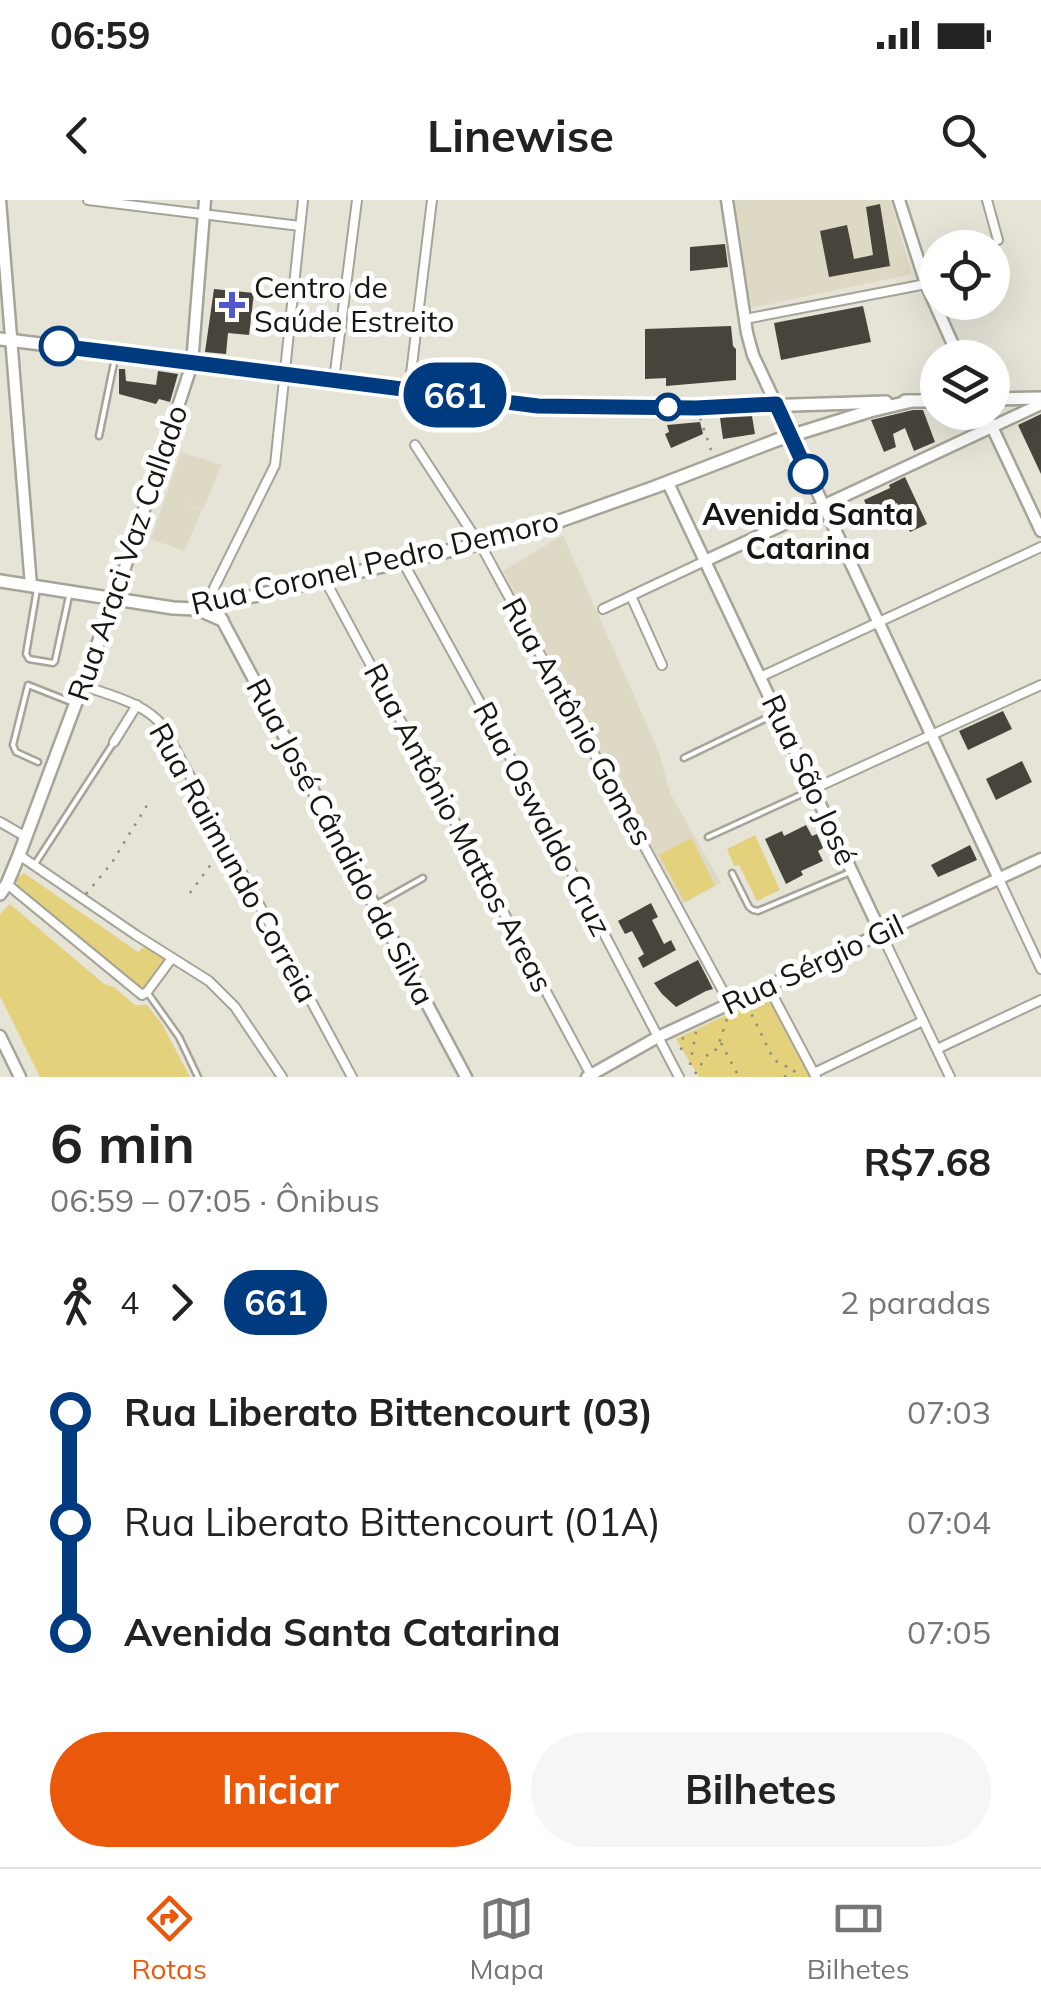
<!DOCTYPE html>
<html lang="pt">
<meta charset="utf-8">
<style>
body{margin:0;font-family:Mulish,sans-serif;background:#f6f6f6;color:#222;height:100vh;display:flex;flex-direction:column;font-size:38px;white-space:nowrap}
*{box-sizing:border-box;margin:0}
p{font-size:32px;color:#767676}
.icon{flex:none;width:55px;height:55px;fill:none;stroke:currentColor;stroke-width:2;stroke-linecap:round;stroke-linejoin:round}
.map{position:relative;height:877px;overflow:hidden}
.panel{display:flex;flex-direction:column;background:#fff;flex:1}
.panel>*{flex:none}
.badge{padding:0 20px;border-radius:32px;font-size:35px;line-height:65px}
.buttons{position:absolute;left:920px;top:30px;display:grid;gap:20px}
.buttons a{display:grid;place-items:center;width:90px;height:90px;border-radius:50%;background:#fff;box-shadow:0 10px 40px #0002;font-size:50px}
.map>.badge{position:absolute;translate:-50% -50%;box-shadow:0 0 0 5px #fff}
.legs{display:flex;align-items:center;gap:15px;height:110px;padding:0 50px;font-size:32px}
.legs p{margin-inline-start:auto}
.headline{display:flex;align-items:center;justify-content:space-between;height:170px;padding:0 50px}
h1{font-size:55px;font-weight:700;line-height:75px}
.button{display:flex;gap:20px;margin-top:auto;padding:20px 50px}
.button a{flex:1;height:115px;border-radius:60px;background:#ea580c;color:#fff;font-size:40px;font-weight:700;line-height:115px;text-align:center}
.button a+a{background:#f6f6f6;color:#222}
ul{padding:0 50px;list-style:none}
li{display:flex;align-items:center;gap:35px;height:110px;font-size:38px}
li i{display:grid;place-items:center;width:15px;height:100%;margin:0 12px;background:currentColor}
li i::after{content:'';width:25px;height:25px;margin:-12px;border:8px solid;border-radius:50%;background:#fff}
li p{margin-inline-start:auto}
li:first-child i{background:linear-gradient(#0000 50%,currentColor 0)}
li:last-child i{background:linear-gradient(currentColor 50%,#0000 0)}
.status{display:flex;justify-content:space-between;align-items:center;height:70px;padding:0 50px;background:#fff;direction:ltr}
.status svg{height:28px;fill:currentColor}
header{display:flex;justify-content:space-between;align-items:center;height:130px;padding:0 50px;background:#fff;font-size:45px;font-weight:700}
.tab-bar{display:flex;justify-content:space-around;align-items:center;height:140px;border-top:2px solid #e0e0e0;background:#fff;font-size:28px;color:#767676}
.tab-bar a{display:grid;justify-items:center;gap:5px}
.tab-bar .active{color:#ea580c}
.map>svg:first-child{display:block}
.built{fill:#ddd9c5}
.green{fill:#e4d17c}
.building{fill:#47453b}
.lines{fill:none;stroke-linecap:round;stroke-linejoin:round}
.lane-casing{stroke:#a6a498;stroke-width:9}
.street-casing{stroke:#a6a498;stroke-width:12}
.secondary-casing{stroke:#a6a498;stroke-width:15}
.primary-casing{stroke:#a6a498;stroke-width:16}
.path{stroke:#8f8d83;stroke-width:2.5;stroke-dasharray:2.5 8;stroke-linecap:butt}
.lane{stroke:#fff;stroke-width:4}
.street{stroke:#fff;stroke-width:8}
.secondary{stroke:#fff;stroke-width:10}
.primary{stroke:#fff;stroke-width:11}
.line-1-casing{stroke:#fff;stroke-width:22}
.line-1{stroke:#003b80;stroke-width:15}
.poi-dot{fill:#5356cd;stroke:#fff;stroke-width:4}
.stop-1-dot{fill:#fff;stroke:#003b80;stroke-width:5}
.labels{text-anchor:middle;stroke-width:10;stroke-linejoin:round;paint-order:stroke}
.poi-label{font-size:30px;fill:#171611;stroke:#fff;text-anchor:start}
.stop-label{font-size:30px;font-weight:bold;fill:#171611;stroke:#fff}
.street-label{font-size:30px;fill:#171611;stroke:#fff}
</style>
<div class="status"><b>06:59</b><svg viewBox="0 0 49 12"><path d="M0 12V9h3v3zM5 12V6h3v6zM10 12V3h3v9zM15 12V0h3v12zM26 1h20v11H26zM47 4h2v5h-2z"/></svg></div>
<header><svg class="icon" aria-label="back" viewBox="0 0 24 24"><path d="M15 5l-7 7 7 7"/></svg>Linewise<svg class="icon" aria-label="search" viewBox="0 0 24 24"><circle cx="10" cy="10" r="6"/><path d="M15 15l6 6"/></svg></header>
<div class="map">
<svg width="1041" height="877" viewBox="0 0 1041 877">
<rect width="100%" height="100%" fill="#e6e4d7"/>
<g class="built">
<polygon points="735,0 890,0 912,74 751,108"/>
<polygon points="181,252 222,265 203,309 180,302 202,310 184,351 151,339"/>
<polygon points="563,335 659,552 670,593 721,683 683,704 503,371"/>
</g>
<g class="green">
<polygon points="755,635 780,690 757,701 739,665 734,666 727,649"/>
<polygon points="691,638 715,685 685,702 659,655"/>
<polygon points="24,673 138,752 144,747 163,756 163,763 142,790 17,686 17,678"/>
<polygon points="10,704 104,784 114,787 135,805 147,805 162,824 190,877 40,877 0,796 0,714"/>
<polygon points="768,795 811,877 699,877 676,839"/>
</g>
<g class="building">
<polygon points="880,4 890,66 829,77 820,31 847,25 854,59 873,55 866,7"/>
<polygon points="725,44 728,67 690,71 690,47"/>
<polygon points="214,89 254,93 249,135 228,133 226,154 205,152"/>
<polygon points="863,106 871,142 781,160 774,123"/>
<polygon points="731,126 733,146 736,149 736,180 666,186 666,178 645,179 645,129"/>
<polygon points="119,169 125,169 126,181 156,185 158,171 178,174 170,202 159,199 156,204 119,194"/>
<polygon points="913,210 923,210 935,242 914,251 905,228 893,234 896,247 884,252 871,220"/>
<polygon points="1041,214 1041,274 1018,225"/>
<polygon points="733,216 752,216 755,234 723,239 720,218"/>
<polygon points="700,222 703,234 671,248 665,234 669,232 667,225"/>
<polygon points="905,277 927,324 910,332 897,303 871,316 864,300 890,288 889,285"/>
<polygon points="1003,511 1012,529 968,550 959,531"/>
<polygon points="1022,561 1032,582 996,600 986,579"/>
<polygon points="806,625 812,636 817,634 823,648 818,651 823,661 801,671 803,675 786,684 765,639 782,631 784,636"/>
<polygon points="970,645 977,660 938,677 931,665"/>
<polygon points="651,703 658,717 652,720 664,744 671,740 676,750 643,768 638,758 644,754 632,731 625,734 618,721"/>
<polygon points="698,760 713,789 706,791 676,807 662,794 654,783"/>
</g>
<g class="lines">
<defs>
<g id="lane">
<polyline points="99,236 115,158"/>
<polyline points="37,389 26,454 29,459 53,463 55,461 69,396"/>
<polyline points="684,558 773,515"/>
<polyline points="38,562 16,552 13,545 28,485 71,502"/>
<polyline points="708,637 809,591"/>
<polyline points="35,664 114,542"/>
<polyline points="732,673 749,707 753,710 758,711 848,673"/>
<polyline points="375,705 423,678"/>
<polyline points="147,792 179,837 198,877"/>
</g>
<g id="street">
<polyline points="88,0 300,26"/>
<polyline points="987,0 998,40"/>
<polyline points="745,119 926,84"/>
<polyline points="334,180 357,0"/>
<polyline points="409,190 432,0"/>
<polyline points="415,245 484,351 730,804"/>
<polyline points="403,362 552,634 679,877"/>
<polyline points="325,380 592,877"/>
<polyline points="631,396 662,465"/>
<polyline points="216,405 213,396 214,388 275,265 303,0"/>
<polyline points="603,409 705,361"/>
<polyline points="760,477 1041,347"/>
<path d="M82,485c29,11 61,17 81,41l189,351"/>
<polyline points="114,542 137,505"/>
<polyline points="813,589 1041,485"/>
<polyline points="0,622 26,637"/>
<polyline points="19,655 136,735 209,781 235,807 282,877"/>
<polyline points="999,679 1041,769"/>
<polyline points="7,684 142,795 147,792 172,758"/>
<polyline points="881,733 950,877"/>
<polyline points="771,792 816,877"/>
<polyline points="937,849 1041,800"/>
<polyline points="814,873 923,821"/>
</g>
<g id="secondary">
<polyline points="0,0 31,386"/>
<polyline points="727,0 747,133 753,155 999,679"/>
<polyline points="899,0 926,84 959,158"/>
<polyline points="985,212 1041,331"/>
<polyline points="668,283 881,733"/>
<polyline points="705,361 1041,204"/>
<polyline points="115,398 192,164 205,0"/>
<polyline points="220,416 466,877"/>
<polyline points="0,836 20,877"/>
<polyline points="587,877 658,837 1041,659"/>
</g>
<g id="primary">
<polyline points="0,139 538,206 696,208 886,202"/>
<polyline points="992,199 1041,198"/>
<polyline points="905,201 938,201"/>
<polyline points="0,381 173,408 197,409 526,333 655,287 777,240 870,211 912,201"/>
<polyline points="197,409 222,420"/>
<polyline points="0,694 7,684 19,655 115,398"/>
</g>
</defs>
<use href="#lane" class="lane-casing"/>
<use href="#street" class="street-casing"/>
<use href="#secondary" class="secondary-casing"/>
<use href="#primary" class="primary-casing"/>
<g class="path">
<polyline points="700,218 712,253"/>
<polyline points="190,693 222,649"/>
<polyline points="86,694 111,664 149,602"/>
<polyline points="747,805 774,860 795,871"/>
<polyline points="721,843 739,877"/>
<polyline points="681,850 683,837"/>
<polyline points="690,865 696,832"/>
<polyline points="695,874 708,854 717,849 728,816"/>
<polyline points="784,877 800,868"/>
</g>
<use href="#lane" class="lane"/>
<use href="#street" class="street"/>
<use href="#secondary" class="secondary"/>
<use href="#primary" class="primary"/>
</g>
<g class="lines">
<defs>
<polyline id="line-1" points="59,146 538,206 696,208 776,204 808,274"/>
</defs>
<use href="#line-1" class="line-1-casing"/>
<use href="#line-1" class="line-1"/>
</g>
<path class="poi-dot" d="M227 90h10v10h10v10h-10v10h-10v-10h-10v-10h10z"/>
<g class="stop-1-dot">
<circle cx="59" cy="146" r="18"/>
<circle cx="668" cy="207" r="12"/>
<circle cx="808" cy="274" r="18"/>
</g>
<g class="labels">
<g class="poi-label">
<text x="254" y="98">Centro de<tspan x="254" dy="34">Saúde Estreito</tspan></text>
</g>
<g class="stop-label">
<text x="808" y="325">Avenida Santa<tspan x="808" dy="34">Catarina</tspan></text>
</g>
<g class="street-label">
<text transform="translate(128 353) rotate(-71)" y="10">Rua Araci Vaz Callado</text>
<text transform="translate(375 363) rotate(-13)" y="10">Rua Coronel Pedro Demoro</text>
<text transform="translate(577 522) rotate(61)" y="10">Rua Antônio Gomes</text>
<text transform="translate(809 580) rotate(65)" y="10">Rua São José</text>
<text transform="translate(542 619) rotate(62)" y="10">Rua Oswaldo Cruz</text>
<text transform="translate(458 628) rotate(62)" y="10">Rua Antônio Mattos Areas</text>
<text transform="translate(340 642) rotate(62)" y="10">Rua José Cândido da Silva</text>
<text transform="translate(233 663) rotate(61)" y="10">Rua Raimundo Correia</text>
<text transform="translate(813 765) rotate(-25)" y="10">Rua Sérgio Gil</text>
</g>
</g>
</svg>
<div class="buttons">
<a><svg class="icon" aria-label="locate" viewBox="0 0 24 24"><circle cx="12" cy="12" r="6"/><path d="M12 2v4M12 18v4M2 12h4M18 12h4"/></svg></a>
<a><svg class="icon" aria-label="layers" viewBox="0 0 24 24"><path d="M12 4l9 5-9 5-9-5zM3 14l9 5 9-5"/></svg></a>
</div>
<b class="badge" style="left:455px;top:195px;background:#003b80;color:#fff">661</b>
</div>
<section class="panel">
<div class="headline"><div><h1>6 min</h1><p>06:59 – 07:05 · Ônibus</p></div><b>R$7.68</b></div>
<div class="legs"><svg class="icon" aria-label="walk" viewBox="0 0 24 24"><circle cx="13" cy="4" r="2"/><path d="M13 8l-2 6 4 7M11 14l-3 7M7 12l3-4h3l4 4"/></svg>4<svg class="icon" aria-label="forward" viewBox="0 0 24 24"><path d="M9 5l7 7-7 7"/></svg><b class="badge" style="background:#003b80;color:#fff">661</b><p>2 paradas</p></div>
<ul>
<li><i style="color:#003b80"></i><b>Rua Liberato Bittencourt (03)</b><p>07:03</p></li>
<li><i style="color:#003b80"></i><span>Rua Liberato Bittencourt (01A)</span><p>07:04</p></li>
<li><i style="color:#003b80"></i><b>Avenida Santa Catarina</b><p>07:05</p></li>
</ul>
<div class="button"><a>Iniciar</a><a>Bilhetes</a></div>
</section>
<nav class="tab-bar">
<a class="active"><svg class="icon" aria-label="directions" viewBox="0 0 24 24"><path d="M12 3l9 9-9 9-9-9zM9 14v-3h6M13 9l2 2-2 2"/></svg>Rotas</a>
<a><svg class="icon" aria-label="map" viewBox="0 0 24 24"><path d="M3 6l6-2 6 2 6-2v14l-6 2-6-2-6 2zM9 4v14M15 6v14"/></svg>Mapa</a>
<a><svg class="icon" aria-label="tickets" viewBox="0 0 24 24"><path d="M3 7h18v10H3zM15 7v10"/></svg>Bilhetes</a>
</nav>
